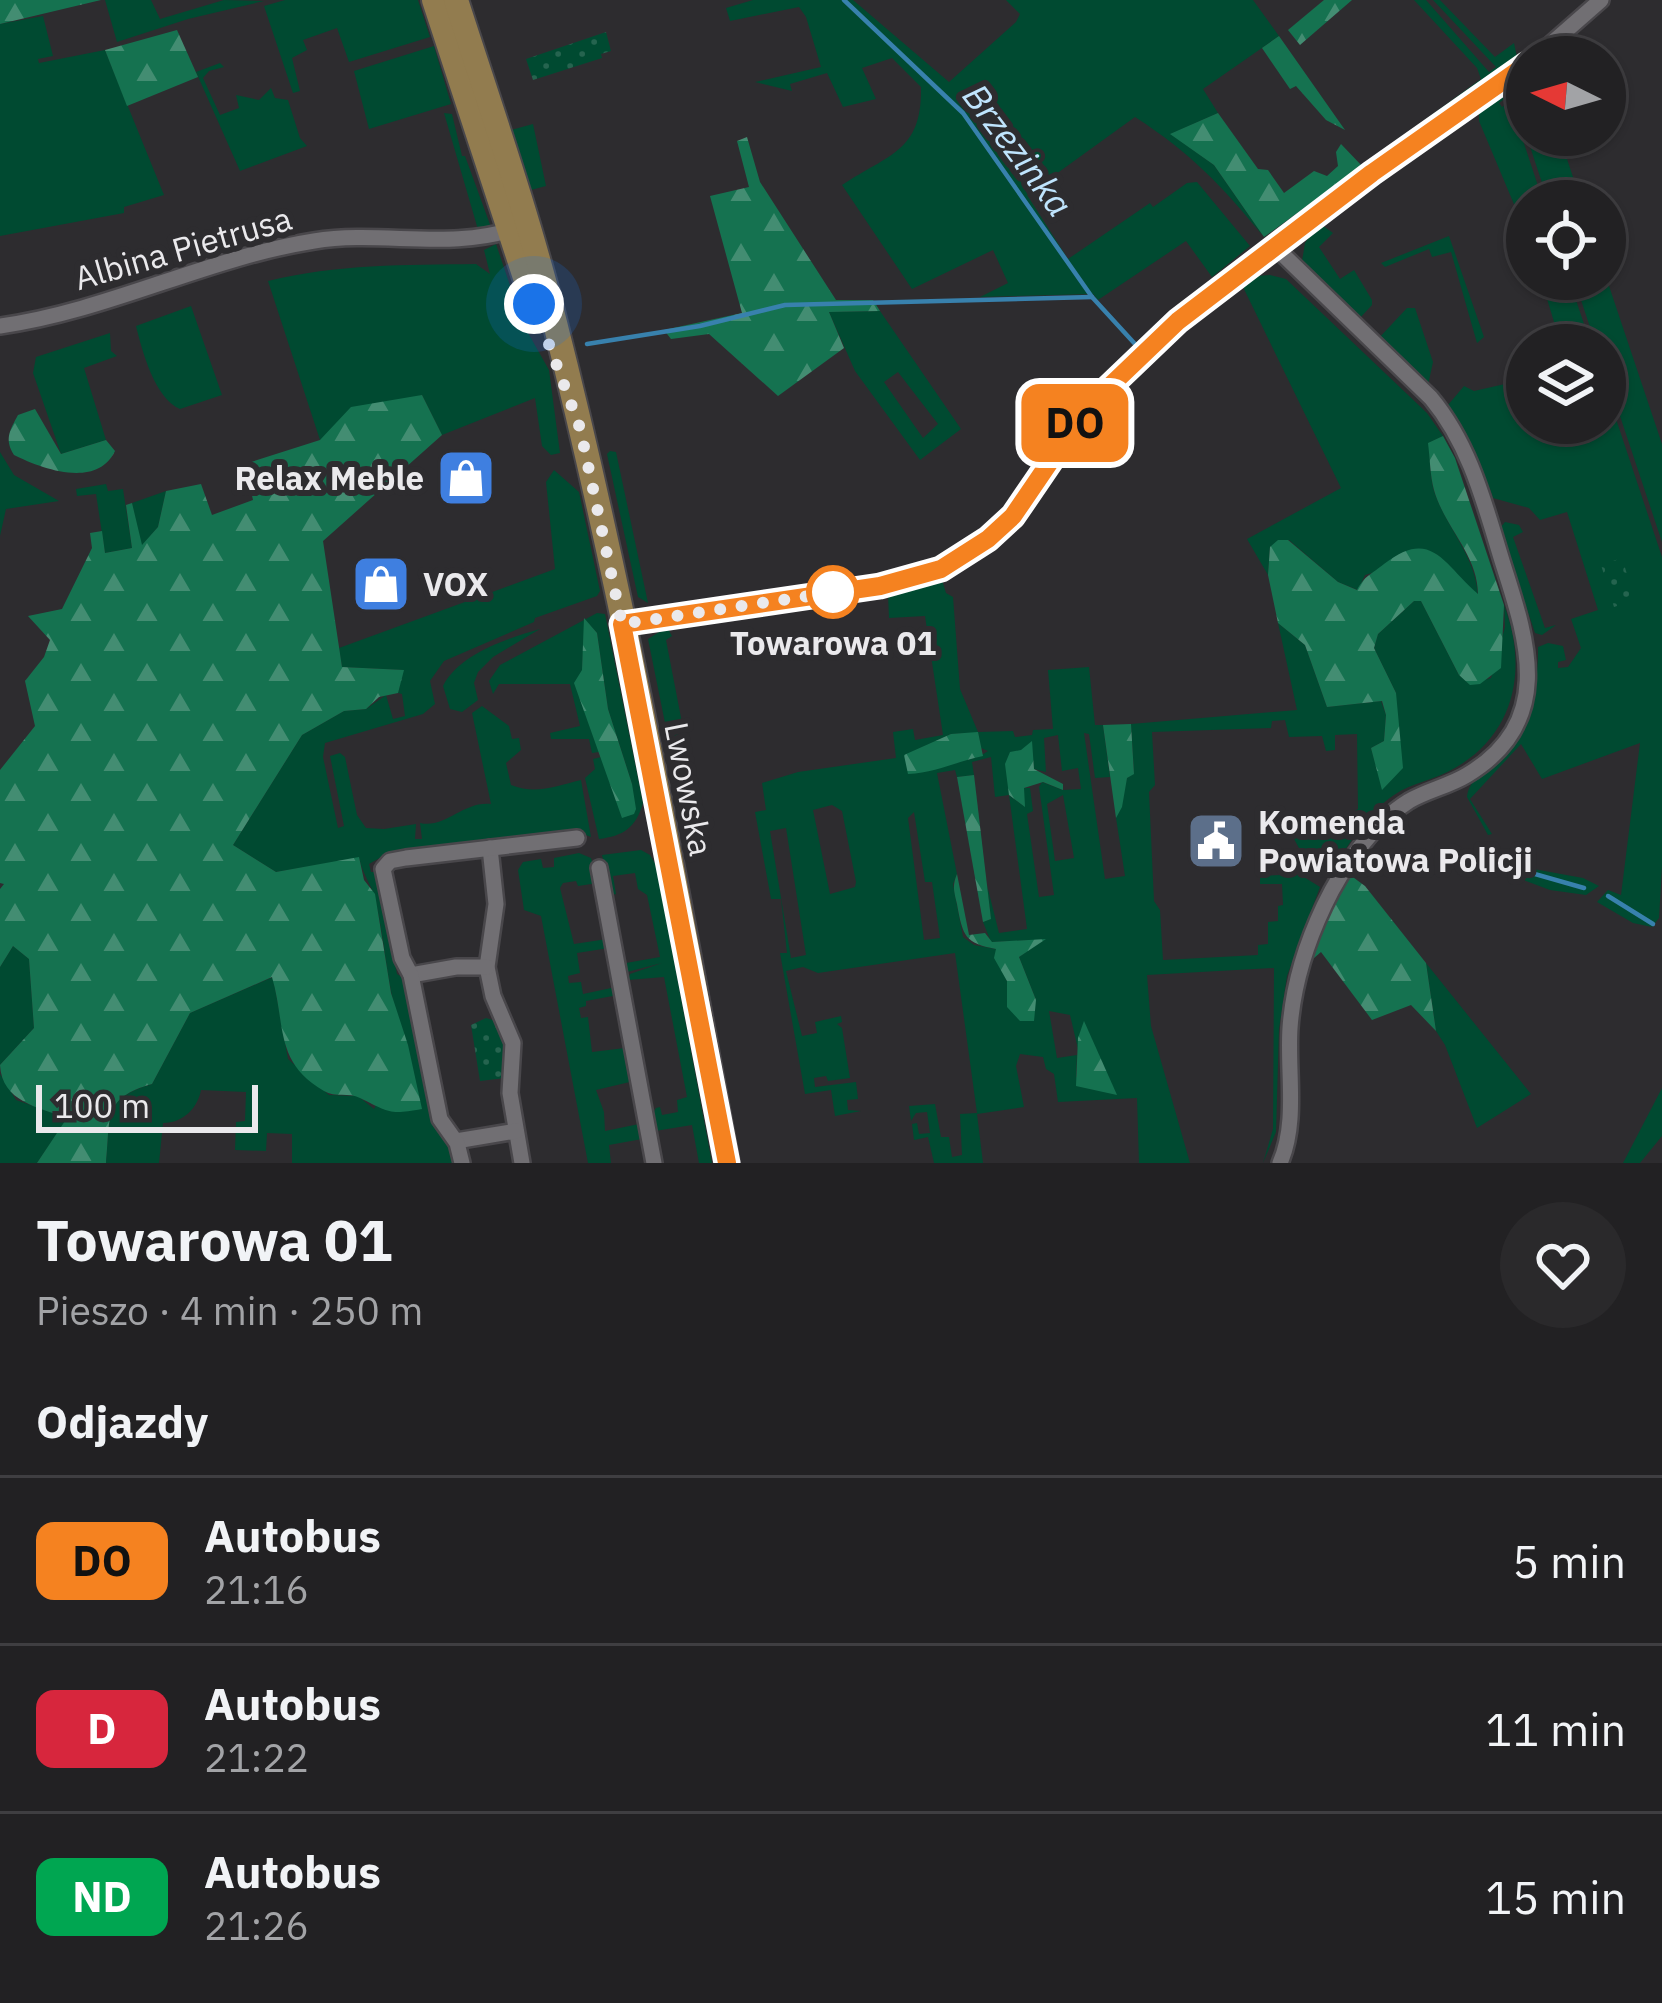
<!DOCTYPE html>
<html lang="pl">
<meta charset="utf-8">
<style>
body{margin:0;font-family:"IBM Plex Sans",sans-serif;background:#2a292b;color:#f1f3f6;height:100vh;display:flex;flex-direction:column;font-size:45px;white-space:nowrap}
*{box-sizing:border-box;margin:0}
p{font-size:39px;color:#a2a3a6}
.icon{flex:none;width:66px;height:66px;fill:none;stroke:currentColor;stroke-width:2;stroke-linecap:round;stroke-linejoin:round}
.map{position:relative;height:1163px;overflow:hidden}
.panel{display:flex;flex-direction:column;background:#222123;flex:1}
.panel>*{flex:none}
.badge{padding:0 24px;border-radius:18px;font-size:42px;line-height:78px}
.needle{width:78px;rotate:275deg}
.buttons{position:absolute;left:1506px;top:36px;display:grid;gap:24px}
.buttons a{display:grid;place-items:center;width:120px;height:120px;border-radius:50%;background:#222123;box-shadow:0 3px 9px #0004,0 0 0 3px #3f3e41;font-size:60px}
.scale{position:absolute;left:36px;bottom:30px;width:222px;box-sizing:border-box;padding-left:12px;border:6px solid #eae9ec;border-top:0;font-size:33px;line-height:42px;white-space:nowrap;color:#eae9ec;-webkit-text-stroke:9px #2d2c2f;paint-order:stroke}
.you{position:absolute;width:60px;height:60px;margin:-30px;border:9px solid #fff;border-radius:50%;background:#1a73e8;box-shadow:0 0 0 18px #1a73e833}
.map>.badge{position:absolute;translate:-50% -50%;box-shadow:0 0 0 6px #fff}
h2{padding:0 36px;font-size:45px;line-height:108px}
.round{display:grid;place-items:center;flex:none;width:126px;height:126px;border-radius:63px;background:#2a292b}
.headline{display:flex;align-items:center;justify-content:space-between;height:204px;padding:0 36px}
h1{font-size:57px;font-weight:700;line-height:90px}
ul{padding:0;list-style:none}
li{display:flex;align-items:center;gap:36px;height:168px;padding:0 36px;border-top:3px solid #3f3e41}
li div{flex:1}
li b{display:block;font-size:45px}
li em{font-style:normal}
li .badge{min-width:132px;font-weight:700;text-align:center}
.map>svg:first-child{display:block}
.green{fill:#004a31;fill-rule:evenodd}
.forest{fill:url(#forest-firs)}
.park{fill:url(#park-dots)}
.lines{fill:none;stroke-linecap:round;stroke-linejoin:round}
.stream{stroke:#3881ad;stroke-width:4.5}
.minor-casing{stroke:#49474b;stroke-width:20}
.primary-casing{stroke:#49474b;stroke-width:28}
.minor{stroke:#716f73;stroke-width:15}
.primary{stroke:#927c4f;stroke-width:24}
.line-casing{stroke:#fff;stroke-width:27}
.line{stroke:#f58220;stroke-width:18}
.walk{stroke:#eae9ec;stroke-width:12;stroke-dasharray:0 21.6}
.stop-dot{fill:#fff;stroke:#f58220;stroke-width:6}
.labels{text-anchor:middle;stroke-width:12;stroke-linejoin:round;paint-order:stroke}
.street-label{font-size:33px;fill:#eae9ec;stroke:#2d2c2f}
.poi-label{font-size:33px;font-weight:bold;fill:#eae9ec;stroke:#2d2c2f;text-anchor:start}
.stop-label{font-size:33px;font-weight:bold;fill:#eae9ec;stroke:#2d2c2f}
.water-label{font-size:36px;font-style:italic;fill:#bfe4fd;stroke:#2d2c2f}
</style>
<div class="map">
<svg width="1662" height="1163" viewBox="0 0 1662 1163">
<defs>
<pattern id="forest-firs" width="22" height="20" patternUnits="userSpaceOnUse" patternTransform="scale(3)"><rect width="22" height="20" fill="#157250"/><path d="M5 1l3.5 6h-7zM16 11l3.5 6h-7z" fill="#438d72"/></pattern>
<pattern id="park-dots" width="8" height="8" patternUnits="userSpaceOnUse" patternTransform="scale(3)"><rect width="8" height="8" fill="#004a31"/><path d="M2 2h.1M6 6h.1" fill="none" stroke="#25644f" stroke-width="1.8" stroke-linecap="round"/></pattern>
</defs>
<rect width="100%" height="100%" fill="#2d2c2f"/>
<g class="green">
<polygon points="105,0 151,0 160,19 224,0 264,1 188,19 117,42"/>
<polygon points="285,0 418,0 430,37 349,62 337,28 303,40 307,50 292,58 300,91 293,93 264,6"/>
<path d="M753,0h100l96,82 67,-60 4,-8 -14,-14h247l26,36 -76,53 15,24 -47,21 43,31 50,72c-43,-52 -72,-83 -129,-120l-108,78 41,64 82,-56 3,4 34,-24 10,-1 53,64 -38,31 -26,-36 -88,59 -5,-6 -113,3 28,-14 -15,-33 -81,39 -70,-104c49,-32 80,-34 79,-98l-29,-29 -30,10 14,31 -33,8 -16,-34 -37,11 2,7 -37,-9 66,-15 -15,-50 -7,-10 -69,14 -4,-13z"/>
<polygon points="1414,0 1426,0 1489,72 1496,67 1433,0 1440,0 1495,57 1514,43 1517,57 1375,156 1481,79 1477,68"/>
<polygon points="43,16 53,56 38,59 39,63 105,50 164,195 124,207 124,213 0,236 0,24"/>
<polygon points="434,46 451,104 369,129 354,71"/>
<polygon points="220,63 224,67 209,71 203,78 220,115 239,108 236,95 259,100 271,88 275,98 288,100 300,138 307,146 240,171 196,72"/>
<polygon points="1527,76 1527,135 1559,135 1581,201 1548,201 1514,98 1518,95 1515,91 1499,103 1502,107 1510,101 1543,201 1527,201 1527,235 1479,121 1479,112"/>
<polygon points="444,113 452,114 462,156 465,156 492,230 479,233"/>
<polygon points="533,124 546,186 531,190 511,130"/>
<polygon points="1319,223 1333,233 1319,247 1340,279 1354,270 1372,300 1372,305 1359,319 1302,261 1305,243"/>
<polygon points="1449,236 1484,337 1477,343 1451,252 1432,257 1429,249 1385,267 1381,263"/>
<path d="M496,244l27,80 26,46 11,83 -9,2 -9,-9 -7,-48 -93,37 -20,-40 -102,45 -52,-159c69,-17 137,-16 208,-17l14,10 -6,-24z"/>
<polygon points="1605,274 1662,444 1662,542 1605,371 1605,345 1596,345 1574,279 1605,279"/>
<path d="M1270,275l16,4 141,134 16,23 -14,7c1,16 1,33 5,48 13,38 42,65 44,105l-42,-42 -71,21 -7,15 -20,-8 -49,-42 -19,7 -2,28 -21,-36 94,-51 -99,-203 15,-9z"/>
<polygon points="1541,279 1569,279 1591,345 1561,345"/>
<path d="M191,306l31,89 -42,14c-25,-10 -38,-58 -44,-83z"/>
<polygon points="1407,308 1415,308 1433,362 1428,385 1378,339"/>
<path d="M880,311l81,118 -41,31 -65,-89 -26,-59zM898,372l40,52 -15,14 -39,-56z"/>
<polygon points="110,333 111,351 117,356 84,368 106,440 61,454 33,373 36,357"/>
<path d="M1527,379v44h78v-37l57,171v310l-3,51 -7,9 -19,-4 -36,-21 11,-12 13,5 19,-152 -98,36 -21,-35 -51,55 22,35 -4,1 -21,-38c2,-18 16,-23 29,-35 30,-31 43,-73 42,-115l10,-4 15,3 3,14 -8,2v6l10,-1 13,-19 -10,-29 27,-9 -31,-98 -27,8 -11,-12 -36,-10 -3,-9 -4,1 -12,-40 -26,-45 16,-19 10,5z"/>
<polygon points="610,451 616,452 648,603 638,597 607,454"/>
<polygon points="0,452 14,475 59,501 6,509 0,536"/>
<path d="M554,470l25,22 21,99 -3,5 -62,22 -1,4 -90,39 -14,20 5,23 -12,10 -98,29 -2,14 15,71 6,-2 -14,-70 10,-3 5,4 12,58 9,13 18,1 32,-5 -1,15h7l-2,-16c25,6 43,-22 71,-19l-19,-91 10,-7 27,20 3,13 7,-1 2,12 -15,13 5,22c25,10 45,1 70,-5l10,57 -18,-7 -190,26 -14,8 2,8h6l20,102 5,3 51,186h-161v-29l-25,-1 -1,18 -31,-1 1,-28 9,-1 1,-29 -45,-2c-3,17 -17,33 -38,33l-4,40h-53c5,-47 -4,-64 46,-79l38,-71 83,-36 15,82 41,36 29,1 16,13 34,-64c-21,-43 -21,-95 -32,-142 -3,-16 -13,-28 -17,-45l-83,14 -43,-27 69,-110 42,-24 22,-2 20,-14 7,24 12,-3 -3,-22 -4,-1 5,-23 -61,-3 -3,-19 216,-79 -9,-87z"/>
<polygon points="106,484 108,491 123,489 132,548 105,553 96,494 77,496 76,489"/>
<polygon points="166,491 158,527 141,547 132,503"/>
<polygon points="1505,522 1519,525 1523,532 1513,537 1545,628 1556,625 1542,635 1535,633 1500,528"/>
<path d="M936,580h6l4,13 7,4 7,92 18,43 35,-1 2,6 17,-2 1,-5 20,-1 -5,-59 41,-3 6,58h8l7,52 -15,1 -6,-44 -5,-1 21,146 20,-3 -9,-58 11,-40 7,-5 -3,-49 166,-14 -19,-87 27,22 22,62 54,-6 5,14 -2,26 -13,7 12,41 13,-70v-26l-22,-45 4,-14 36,-33h7l38,74 11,9 21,-6 14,-51 -1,-22c24,62 12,128 -49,163 -20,12 -42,14 -61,27 -25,16 -43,47 -60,71l-35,-18 -5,-9 1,-19 46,-2 17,-9 -1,-75 -22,1v15l-9,1 -4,-15 -33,1 -4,-17 -13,1 -1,7 -119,4 3,53 -6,7 5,109 6,9 3,50 95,-5v-10l10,-1v-22l10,-1v-15l5,-1 -1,-21h-22v-8l39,-2 21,13 -33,89 -8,53 -3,103 -13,31 10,-34 1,-161 -127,7 4,51 39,137h-51l-2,-65 -79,4 -4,-28 -8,-5 -3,-12 -23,-3 -4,12 8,41 -47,7 6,49h-49l-6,-26 -14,3 -2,-16 5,-1 2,11 11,-1 -3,-21 -11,1 -5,8 -2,-15 26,-2 6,33h8l3,20 10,-2 -2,-41 17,-1 -22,-160 -137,20 -15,-6 -17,4 16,65 15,-3 -2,-11 26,-6 1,6 -5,2 5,4 8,50 -22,3 -2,-5 -12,2 1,9 41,-5 2,17 -11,1 1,10 13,1 -26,5 -4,-26 -26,4 -25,-141h7l-6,-54h-10l-16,-87 11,-2 -4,-27 36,-11 98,-14 -3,-26 20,-3 2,11 28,-5 -18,-119 -36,2 -1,-24zM978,733l3,15 7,3c-21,16 -56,9 -84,5l47,-22zM1058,735l4,36 16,-3 3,21 -18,1 -21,-8 -3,5 15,108 -15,2 -12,-83 6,-3 -3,-23h-6v18l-15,-11 22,-53 3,27 12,3 -2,-34zM991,757l4,40 14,-2 18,134 -28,4 -12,-48 4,34 -8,3 8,20 51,-2 -23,17 17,43 -29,-19 -11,-32 -22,-4 -11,-8 -10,-53 4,-10 -20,-101 18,-3 2,7 17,-2 -2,-13zM1063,795l11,63 -19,3 -8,-57zM832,805l10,6 14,71 -1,5 -25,7 -17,-84zM914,812l11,70h7l8,56 -16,2 -16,-122zM786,828l20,127 -15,3 -21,-127zM1049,1011l21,4 8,34v-11l38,56 -40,-17 1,-22 -20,3z"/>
<path d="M597,613l8,1 38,189c-7,25 -20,33 -44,36l-14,-61 10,-9 -2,-10 8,-2 31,27 -24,-75 -11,-76 -12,-13 -3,50 17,82 -7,1 -3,-14h-38l-1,-6 30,-7 -10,-42h-71l-6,10 -4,-13 11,-16z"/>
<polygon points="667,627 672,636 666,640 695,790 679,792 648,639"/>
<path d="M540,629l-47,28 -15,15 -4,11 4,17 -16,12 -12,-3 -7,-23c16,-32 65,-48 97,-57z"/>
<polygon points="641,850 650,855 656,865 712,1163 699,1163 692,1125 655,1131 652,1115 656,1108 660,1107 662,1115 678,1112 677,1100 687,1097 664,977 628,980 630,974 662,963 627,972 626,963 660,957 659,952 647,895 638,889 635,873 613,876 616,894 612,895 602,855"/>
<polygon points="579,853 591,858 598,883 578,886 576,881 563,883 560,888 574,944 607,939 609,948 577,953 580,973 568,976 569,983 581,982 583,994 616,987 618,995 586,1001 586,1006 579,1008 581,1018 588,1017 592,1052 625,1048 628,1077 634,1077 634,1081 596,1090 604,1112 605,1131 639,1124 642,1139 609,1145 611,1163 588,1163 541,916 524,910 518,870 523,862 541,859 543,868 554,867 554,858"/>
<polygon points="1523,867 1583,878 1599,886 1586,895 1550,890 1523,880 1519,873"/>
<polygon points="13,946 29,959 34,1028 0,1065 0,967"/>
<polygon points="1426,963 1531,1094 1477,1128 1445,1045 1436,1031"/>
<polygon points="0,1074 16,1100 68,1118 37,1163 0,1163"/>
<polygon points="1662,1088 1662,1136 1640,1163 1623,1163"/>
</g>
<g class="forest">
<polygon points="0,0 101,0 0,24"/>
<polygon points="1324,0 1352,0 1300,45 1288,30"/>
<polygon points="177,30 198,77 127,106 105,50"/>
<polygon points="1279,36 1345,130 1326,120 1296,86 1290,89 1262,48"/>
<polygon points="1218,113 1258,169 1268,170 1284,193 1314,171 1327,176 1338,166 1336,152 1341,144 1362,166 1264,237 1214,165 1170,134"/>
<polygon points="747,137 760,182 836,300 873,300 880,311 829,312 844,348 778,396 709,334 671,339 664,330 742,313 710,196 749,187 737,141"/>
<path d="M422,395l20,40 -119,106 19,126 62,3 -6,23 -19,4 -13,12 -22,2 -42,24 -69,110 43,27 83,-15 5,23 11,14 16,99 17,52 14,64c-34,6 -33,3 -62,-11 -11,-6 -25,0 -36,-7 -50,-29 -38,-66 -52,-114l-82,36 -38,71c-50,14 -41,33 -46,79h-69l30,-45c-29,-11 -65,-16 -67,-53l34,-37 -5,-69 -16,-13 -13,21v-78l4,-5 -4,-1v-113l35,-44 -10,-45 19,-24 6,-17 -22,-24 34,-7 30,-61 -2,-15 12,-2 3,22 27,-5 -6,-43 6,-2 10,42 16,-18 8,-36 35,-7 11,31 41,-15 -8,-36 75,-24 31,-33z"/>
<path d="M35,409l26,45 45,-14 9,11c-18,38 -73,18 -101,4 -10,-16 -4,-25 4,-40z"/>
<path d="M1443,436l12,22 49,147 -3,63 -21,16 -10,1 -11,-10 -38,-74h-7l-36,33 -4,14 22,45 7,75 -21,22 -11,-42 13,-7 2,-26 -4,-14 -55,6 -22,-62 -27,-22 -10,-48 2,-28 8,-7h10l50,42 19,8c8,-15 15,-16 27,-26 48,-37 59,0 94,30 0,-39 -33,-66 -44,-104 -4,-15 -4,-32 -6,-47z"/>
<polygon points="584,618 597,633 608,709 632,784 636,809 634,814 622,818 574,683 582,670"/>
<polygon points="1131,724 1134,774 1127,778 1122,807 1116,818 1103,725"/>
<path d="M978,732l5,24c-28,6 -48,17 -75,18l-4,-19 47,-21z"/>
<polygon points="1032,741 1034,769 1063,784 1063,790 1043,782 1024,788 1025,807 1009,795 1005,764 1010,752 1021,750"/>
<polygon points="974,775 991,919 983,922 957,777"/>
<path d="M957,874l12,61 16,-2 7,9 54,-3 -27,18 17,43 -2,21h-14l-13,-14v-26l-13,-23 2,-9c-31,-6 -33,-12 -39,-45 -3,-13 -5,-18 0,-30z"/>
<polygon points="1350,875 1365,886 1426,963 1436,1031 1411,1005 1372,1020 1321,952 1314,958 1312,952 1332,904"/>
<polygon points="1084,1021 1117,1095 1076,1086 1078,1038"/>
</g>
<g class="park">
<polygon points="606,32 611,51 601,54 602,58 533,80 526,59"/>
<polygon points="1622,558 1635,600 1614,607 1601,565"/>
<polygon points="486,1018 499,1022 508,1051 505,1078 480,1081 471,1025"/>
</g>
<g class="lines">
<g class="stream">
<polyline points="844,0 963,113 1092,297 1135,344"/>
<polyline points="587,344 700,326 785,305 1092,297"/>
<polyline points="1524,871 1584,888"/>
<polyline points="1608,896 1653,924"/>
</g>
<defs>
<g id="minor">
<polyline points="1536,57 1601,0"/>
<path d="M1274,246l157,152c40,48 54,108 72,166 25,78 52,158 -36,211 -18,11 -39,15 -58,26 -36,22 -67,67 -85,105 -18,38 -31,80 -34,122 -3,43 8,94 -10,135"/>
<path d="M0,326c108,-15 207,-68 314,-85 68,-11 136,10 203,-13"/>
<path d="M622,624l258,-38c62,-13 115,-40 151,-94 18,-29 33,-58 56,-84 124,-140 294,-230 440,-344"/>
<polyline points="490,848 496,904 487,967 493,996 513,1043 510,1093 522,1163"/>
<polyline points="599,868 654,1163"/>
<polyline points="411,975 456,967 487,967"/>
<polyline points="456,1141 516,1131"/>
<polyline points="462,1163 457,1143 440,1119 411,975 402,958 383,869 390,861 406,858 577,838"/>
</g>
<g id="primary">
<polyline points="434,0 534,305"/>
<path d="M456,0c34,106 72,214 99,323 70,276 120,559 172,840"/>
</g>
</defs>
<use href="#minor" class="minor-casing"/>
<use href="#primary" class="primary-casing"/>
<use href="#minor" class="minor"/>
<use href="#primary" class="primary"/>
</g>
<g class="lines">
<defs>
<polyline id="line" points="727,1163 622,624 880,586 941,569 988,539 1013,516 1086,409 1178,321 1372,173 1527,64"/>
</defs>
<use href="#line" class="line-casing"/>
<use href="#line" class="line"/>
<polyline class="walk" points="534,304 580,428 622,624 842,591 833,592"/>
</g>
<defs>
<symbol id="shop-square" viewBox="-11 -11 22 22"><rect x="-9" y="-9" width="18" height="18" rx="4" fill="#3f7fe0" stroke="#2d2c2f"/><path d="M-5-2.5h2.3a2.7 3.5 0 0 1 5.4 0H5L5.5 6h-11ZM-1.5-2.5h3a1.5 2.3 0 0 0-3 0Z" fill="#fff"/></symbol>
<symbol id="civic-square" viewBox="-11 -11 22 22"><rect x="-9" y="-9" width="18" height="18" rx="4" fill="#5c6f8a" stroke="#2d2c2f"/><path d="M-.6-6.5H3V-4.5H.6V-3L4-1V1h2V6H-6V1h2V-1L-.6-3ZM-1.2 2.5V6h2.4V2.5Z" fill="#fff"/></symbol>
</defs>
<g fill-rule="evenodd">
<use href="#shop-square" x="433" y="445" width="66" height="66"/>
<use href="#shop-square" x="348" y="551" width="66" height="66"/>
<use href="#civic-square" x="1183" y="808" width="66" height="66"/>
</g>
<circle class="stop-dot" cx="833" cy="592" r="24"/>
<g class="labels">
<g class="street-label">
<text transform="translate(183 248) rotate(-16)" y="12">Albina Pietrusa</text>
<text transform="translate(689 789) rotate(79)" y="12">Lwowska</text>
</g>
<g class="poi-label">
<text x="424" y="490" text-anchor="end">Relax Meble</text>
<text x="423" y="596">VOX</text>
<text x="1258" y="834">Komenda<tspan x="1258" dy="38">Powiatowa Policji</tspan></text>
</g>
<g class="stop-label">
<text x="833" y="655">Towarowa 01</text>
</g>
<g class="water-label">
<text transform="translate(1018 150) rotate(53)" y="13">Brzezinka</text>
</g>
</g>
</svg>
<div class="buttons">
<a><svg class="needle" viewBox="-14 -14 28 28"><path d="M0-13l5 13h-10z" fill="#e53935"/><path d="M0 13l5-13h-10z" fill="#a2a3a6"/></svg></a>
<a><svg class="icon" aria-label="locate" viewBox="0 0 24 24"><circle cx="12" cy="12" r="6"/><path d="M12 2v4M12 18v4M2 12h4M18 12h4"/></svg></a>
<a><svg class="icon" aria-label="layers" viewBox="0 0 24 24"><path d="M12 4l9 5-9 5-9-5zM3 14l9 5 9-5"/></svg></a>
</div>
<div class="scale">100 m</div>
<div class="you" style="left:534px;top:304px"></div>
<b class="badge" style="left:1075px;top:423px;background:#f58220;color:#111">DO</b>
</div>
<section class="panel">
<div class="headline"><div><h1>Towarowa 01</h1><p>Pieszo · 4 min · 250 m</p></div><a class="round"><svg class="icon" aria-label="heart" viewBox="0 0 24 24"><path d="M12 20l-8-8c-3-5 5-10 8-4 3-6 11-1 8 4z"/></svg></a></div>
<h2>Odjazdy</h2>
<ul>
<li><span class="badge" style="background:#f58220;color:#111">DO</span><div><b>Autobus</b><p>21:16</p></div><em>5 min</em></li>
<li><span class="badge" style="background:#d7263d;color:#fff">D</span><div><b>Autobus</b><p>21:22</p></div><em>11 min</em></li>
<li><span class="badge" style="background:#00a651;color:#fff">ND</span><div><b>Autobus</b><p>21:26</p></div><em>15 min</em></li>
</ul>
</section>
